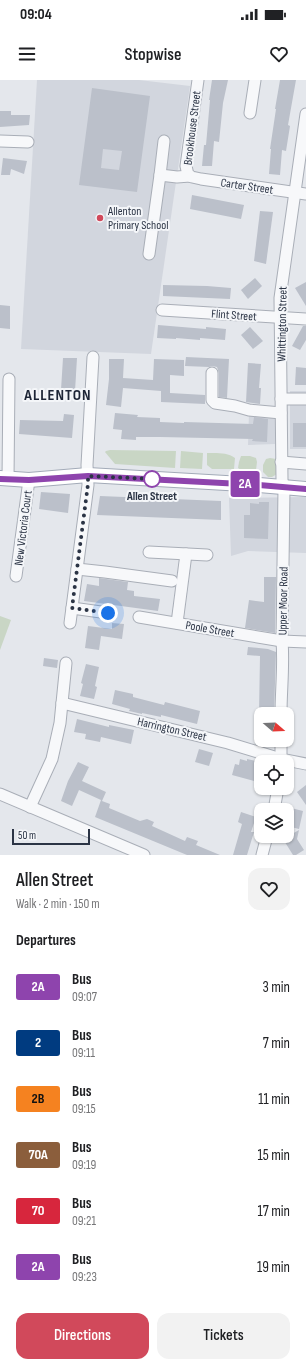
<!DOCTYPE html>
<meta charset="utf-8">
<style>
body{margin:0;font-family:"Sofia Sans Condensed",sans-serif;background:#f2f2f2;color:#202124;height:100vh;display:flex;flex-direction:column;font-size:15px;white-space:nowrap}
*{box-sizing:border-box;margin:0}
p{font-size:13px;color:#757577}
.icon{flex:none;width:22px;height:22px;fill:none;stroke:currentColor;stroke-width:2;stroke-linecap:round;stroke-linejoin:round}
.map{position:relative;height:775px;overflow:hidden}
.drawer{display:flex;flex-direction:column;background:#fff;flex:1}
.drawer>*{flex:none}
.badge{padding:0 8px;border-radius:3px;font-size:14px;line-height:26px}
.needle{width:26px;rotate:109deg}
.controls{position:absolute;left:254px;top:627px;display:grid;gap:8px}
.controls a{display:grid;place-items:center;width:40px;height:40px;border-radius:8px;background:#fff;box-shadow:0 1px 3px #0004;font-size:20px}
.scale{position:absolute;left:12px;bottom:10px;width:78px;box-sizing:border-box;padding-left:4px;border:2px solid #2b3445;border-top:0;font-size:11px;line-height:14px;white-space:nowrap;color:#2b3445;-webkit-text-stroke:3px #f4f6f9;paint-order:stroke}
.you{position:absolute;width:20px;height:20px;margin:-10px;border:3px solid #fff;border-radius:50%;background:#1a73e8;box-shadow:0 0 0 6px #1a73e833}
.map>.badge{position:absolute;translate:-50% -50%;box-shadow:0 0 0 2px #fff}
h2{padding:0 16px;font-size:15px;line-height:36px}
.round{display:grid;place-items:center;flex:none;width:42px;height:42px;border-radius:12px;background:#f2f2f2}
.overview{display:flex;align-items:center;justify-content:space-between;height:68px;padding:0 16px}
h1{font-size:19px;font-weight:600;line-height:30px}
.cta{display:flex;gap:8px;margin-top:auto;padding:8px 16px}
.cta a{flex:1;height:46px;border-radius:12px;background:#d1495b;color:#fff;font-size:16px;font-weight:600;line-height:46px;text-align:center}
.cta a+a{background:#f2f2f2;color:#202124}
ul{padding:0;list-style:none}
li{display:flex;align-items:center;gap:12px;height:56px;padding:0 16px}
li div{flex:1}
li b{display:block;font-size:15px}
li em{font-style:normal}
li .badge{min-width:44px;font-weight:700;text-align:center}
.status{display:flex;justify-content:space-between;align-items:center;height:28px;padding:0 20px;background:#fff;direction:ltr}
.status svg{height:11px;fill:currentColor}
header{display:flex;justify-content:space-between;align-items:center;height:52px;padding:0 16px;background:#fff;font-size:18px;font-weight:600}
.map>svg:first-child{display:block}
.built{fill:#d2d6de}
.green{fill:#c9d6c5}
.building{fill:#bbc0ca;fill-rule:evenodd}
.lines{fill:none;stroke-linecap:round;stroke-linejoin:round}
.minor-casing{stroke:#a9aeb7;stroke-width:13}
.major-casing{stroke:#a3abb8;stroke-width:16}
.minor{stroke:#f7f8fa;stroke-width:11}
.major{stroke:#fff;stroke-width:14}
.line-casing{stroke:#fff;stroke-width:9}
.line{stroke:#8e44ad;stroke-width:6}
.walk{stroke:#2b3445;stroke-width:4;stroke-dasharray:0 7.2}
.poi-dot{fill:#d1495b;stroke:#f4f6f9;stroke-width:1.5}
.stop-dot{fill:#fff;stroke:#8e44ad;stroke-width:2}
.labels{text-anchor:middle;stroke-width:4;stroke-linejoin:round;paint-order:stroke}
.street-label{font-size:12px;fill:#2b3445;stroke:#f4f6f9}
.poi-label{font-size:12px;fill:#2b3445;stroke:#f4f6f9;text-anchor:start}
.stop-label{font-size:12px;font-weight:bold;fill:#2b3445;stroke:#f4f6f9}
.district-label{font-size:16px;font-weight:bold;letter-spacing:1px;fill:#1d2536;stroke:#f4f6f9}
</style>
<div class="status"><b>09:04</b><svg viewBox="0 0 49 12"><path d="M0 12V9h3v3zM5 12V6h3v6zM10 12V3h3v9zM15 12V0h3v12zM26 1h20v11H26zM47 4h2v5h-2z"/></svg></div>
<header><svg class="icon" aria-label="menu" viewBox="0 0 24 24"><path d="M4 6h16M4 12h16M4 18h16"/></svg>Stopwise<svg class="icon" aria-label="heart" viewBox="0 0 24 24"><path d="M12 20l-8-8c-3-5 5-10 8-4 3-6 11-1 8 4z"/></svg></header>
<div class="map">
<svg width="306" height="775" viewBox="0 0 306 775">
<rect width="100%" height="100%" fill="#e4e7ec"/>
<g class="built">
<polygon points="37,0 139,0 190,6 151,274 21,269"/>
<rect x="290" y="311" width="16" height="58"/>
<polygon points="275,331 275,364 248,365 249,332"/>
<polygon points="306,417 306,473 248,471 231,476 229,418"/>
</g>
<g class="green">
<polygon points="110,370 176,371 175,388 115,384 105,372 106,371"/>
<polygon points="181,371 203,373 202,389 180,388"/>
<path d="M207,373c9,0 20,-1 28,5l-1,11h-22l-5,-4z"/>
<polygon points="241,376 250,376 256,378 257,382 256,390 241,390 238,388 239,382"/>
<polygon points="270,378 276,379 278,381 277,394 272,397 268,397 263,392 263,385 266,379"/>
<polygon points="0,536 11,540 0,570"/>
</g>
<g class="building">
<polygon points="212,0 228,0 223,23 219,62 214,61 212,86 202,86 204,65 206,65 210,20 209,20"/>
<polygon points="280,0 296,0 288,45 290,46 286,71 282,70 280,95 269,94 271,69 270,69 276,29 275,29"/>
<path d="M92,8l58,8 -13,96 -58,-7zM103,69l19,2 -3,19 -18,-2z"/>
<polygon points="0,31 11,31 11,35 30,35 29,45 0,47"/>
<polygon points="3,78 27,81 24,94 11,89 10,95 1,95"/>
<polygon points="192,115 244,125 241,139 190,129"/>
<polygon points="260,131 273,132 266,184 254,181"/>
<polygon points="255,198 262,206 248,219 241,210"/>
<polygon points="306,202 306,226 295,208"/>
<polygon points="163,205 207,206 231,208 230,219 163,216"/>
<polygon points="0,225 10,226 10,249 0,248"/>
<polygon points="158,245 206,249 206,247 226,249 225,260 200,258 200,260 176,258 176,259 157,258"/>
<polygon points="303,246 306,246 306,260 300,270 292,266"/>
<polygon points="250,247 263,261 253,269 241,255"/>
<polygon points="186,277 229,279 227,318 219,317 219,293 217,287 212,286 209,287 185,286"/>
<polygon points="63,278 77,278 75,311 61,310"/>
<polygon points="109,279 124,279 123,298 153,300 154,279 184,280 184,296 170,295 170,313 205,315 205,324 161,322 161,311 123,308 121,327 106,325 109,299"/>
<polygon points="248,283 261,284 259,308 261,308 260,324 246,322"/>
<polygon points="296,287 306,288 306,305 295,305"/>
<polygon points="115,333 138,335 137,337 160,338 160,342 184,343 184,342 253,344 254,337 268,339 267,362 252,361 253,359 160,357 136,357 136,360 121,359 122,350 113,349"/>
<polygon points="64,334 74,335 72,358 19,354 20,340 63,341"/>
<rect x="293" y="343" width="13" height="24"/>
<polygon points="41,412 70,414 68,433 39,429"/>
<polygon points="100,416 221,421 221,440 97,435"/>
<polygon points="259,422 269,422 268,459 244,458 244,435 250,435 250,423 259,424"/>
<polygon points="264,497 276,497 275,553 245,548 249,520 264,522"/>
<polygon points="99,498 128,502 127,510 134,511 134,516 160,519 158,531 84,521 87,504 99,506"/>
<polygon points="112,543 124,544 122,559 101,556 99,570 85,568 88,546 112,549"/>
<polygon points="248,567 268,569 276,572 274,634 259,634 260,576 247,575"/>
<polygon points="44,578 58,580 57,588 43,586"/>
<polygon points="86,584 99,587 95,606 97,607 94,619 80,616 83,604 81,603"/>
<polygon points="115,610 133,614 133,617 164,625 165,622 200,631 197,644 161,635 161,637 142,633 142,634 129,631 130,629 112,624"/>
<polygon points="77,639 109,647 109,645 134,650 131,664 101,657 100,662 85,659 86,654 74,652"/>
<polygon points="199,669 213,673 209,686 195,682"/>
<polygon points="240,679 247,681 247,679 260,682 259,684 261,685 261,703 232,695 235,684 239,685"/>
<polygon points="78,682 89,687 82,701 106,712 102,721 110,724 109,728 140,741 147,739 154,742 152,746 185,761 187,757 198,761 196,765 220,775 187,775 95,737 101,720 79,710 72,726 61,721 68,701"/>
<polygon points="306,705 306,725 297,712"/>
<polygon points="291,728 303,731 299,749 287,746"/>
<polygon points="241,732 256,737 251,752 254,752 247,775 233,775 242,744 238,742"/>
<polygon points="299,750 297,759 304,770 296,775 293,775 283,759"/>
</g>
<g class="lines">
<defs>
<g id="minor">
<polyline points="198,0 186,86 188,95 192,97 201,99 306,114"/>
<polyline points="250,33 255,0"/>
<polyline points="0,61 28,62"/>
<polyline points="160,95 164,61"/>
<polyline points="149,174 160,95 177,97 190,96"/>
<polyline points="162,230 306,239"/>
<polyline points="212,293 212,320 215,323 235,326 249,330 281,333"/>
<polyline points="281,319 306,319"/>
<polyline points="281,382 306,384"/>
<polyline points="8,399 9,299"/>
<polyline points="149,472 207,475"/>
<polyline points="77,489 105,492 172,501"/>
<polyline points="16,496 29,400"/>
<polyline points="72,528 108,533"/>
<polyline points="139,537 282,561 306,562"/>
<polyline points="70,543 88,405 87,385 93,277"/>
<polyline points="177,543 186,474"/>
<polyline points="62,623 228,663 281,679 306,684"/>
<path d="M281,634c0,-24 3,-49 1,-73l2,-153 -2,-8 -2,-182 26,-184"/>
<polyline points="281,682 281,660"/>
<polyline points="0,714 144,775"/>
<polyline points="30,727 52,679 60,643 66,583"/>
<polyline points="274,730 278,708"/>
<polyline points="262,775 267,756"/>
</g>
<polyline id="major" points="0,398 29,400 88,395 259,405 306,409"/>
</defs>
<use href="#minor" class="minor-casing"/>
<use href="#major" class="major-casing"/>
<use href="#minor" class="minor"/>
<use href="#major" class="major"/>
</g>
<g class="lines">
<defs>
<polyline id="line" points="0,399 29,400 88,396 259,405 306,409"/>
</defs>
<use href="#line" class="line-casing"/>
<use href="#line" class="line"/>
<polyline class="walk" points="108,533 72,528 88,404 88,396 152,399"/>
</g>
<circle class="poi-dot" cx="100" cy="138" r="4"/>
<circle class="stop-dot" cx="152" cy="399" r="8"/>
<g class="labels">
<g class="street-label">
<text transform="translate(192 48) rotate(-83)" y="4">Brookhouse Street</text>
<text transform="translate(247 106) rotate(8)" y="4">Carter Street</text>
<text transform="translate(234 235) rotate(4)" y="4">Flint Street</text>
<text transform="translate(282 244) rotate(-89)" y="4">Whittington Street</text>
<text transform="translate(23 448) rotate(-83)" y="4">New Victoria Court</text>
<text transform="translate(283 521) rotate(-89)" y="4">Upper Moor Road</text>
<text transform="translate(210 549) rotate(10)" y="4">Poole Street</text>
<text transform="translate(172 649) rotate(13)" y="4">Harrington Street</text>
</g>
<g class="poi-label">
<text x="108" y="135">Allenton<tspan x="108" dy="14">Primary School</tspan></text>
</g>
<g class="stop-label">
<text x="152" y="420">Allen Street</text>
</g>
<g class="district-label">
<text x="58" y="320">ALLENTON</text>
</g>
</g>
</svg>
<div class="controls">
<a><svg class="needle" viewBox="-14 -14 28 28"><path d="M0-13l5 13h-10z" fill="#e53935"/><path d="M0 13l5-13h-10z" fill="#757577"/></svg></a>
<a><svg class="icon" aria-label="locate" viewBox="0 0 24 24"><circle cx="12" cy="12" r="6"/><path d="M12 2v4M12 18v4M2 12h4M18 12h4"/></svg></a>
<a><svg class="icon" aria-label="layers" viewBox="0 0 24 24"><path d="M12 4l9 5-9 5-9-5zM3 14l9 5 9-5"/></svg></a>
</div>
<div class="scale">50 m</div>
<div class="you" style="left:108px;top:533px"></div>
<b class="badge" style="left:245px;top:404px;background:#8e44ad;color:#fff">2A</b>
</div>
<section class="drawer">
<div class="overview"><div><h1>Allen Street</h1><p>Walk · 2 min · 150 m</p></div><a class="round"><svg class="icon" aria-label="heart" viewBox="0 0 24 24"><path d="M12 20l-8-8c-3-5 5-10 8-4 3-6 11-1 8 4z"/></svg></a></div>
<h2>Departures</h2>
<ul>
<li><span class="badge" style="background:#8e44ad;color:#fff">2A</span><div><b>Bus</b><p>09:07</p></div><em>3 min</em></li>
<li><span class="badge" style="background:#003b80;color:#fff">2</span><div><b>Bus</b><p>09:11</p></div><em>7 min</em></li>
<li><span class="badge" style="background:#f58220;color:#111">2B</span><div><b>Bus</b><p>09:15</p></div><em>11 min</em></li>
<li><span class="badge" style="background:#8b5e3c;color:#fff">70A</span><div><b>Bus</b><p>09:19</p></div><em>15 min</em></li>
<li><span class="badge" style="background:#d7263d;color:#fff">70</span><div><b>Bus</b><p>09:21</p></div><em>17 min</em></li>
<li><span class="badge" style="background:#8e44ad;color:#fff">2A</span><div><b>Bus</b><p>09:23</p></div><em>19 min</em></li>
</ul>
<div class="cta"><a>Directions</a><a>Tickets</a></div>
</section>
